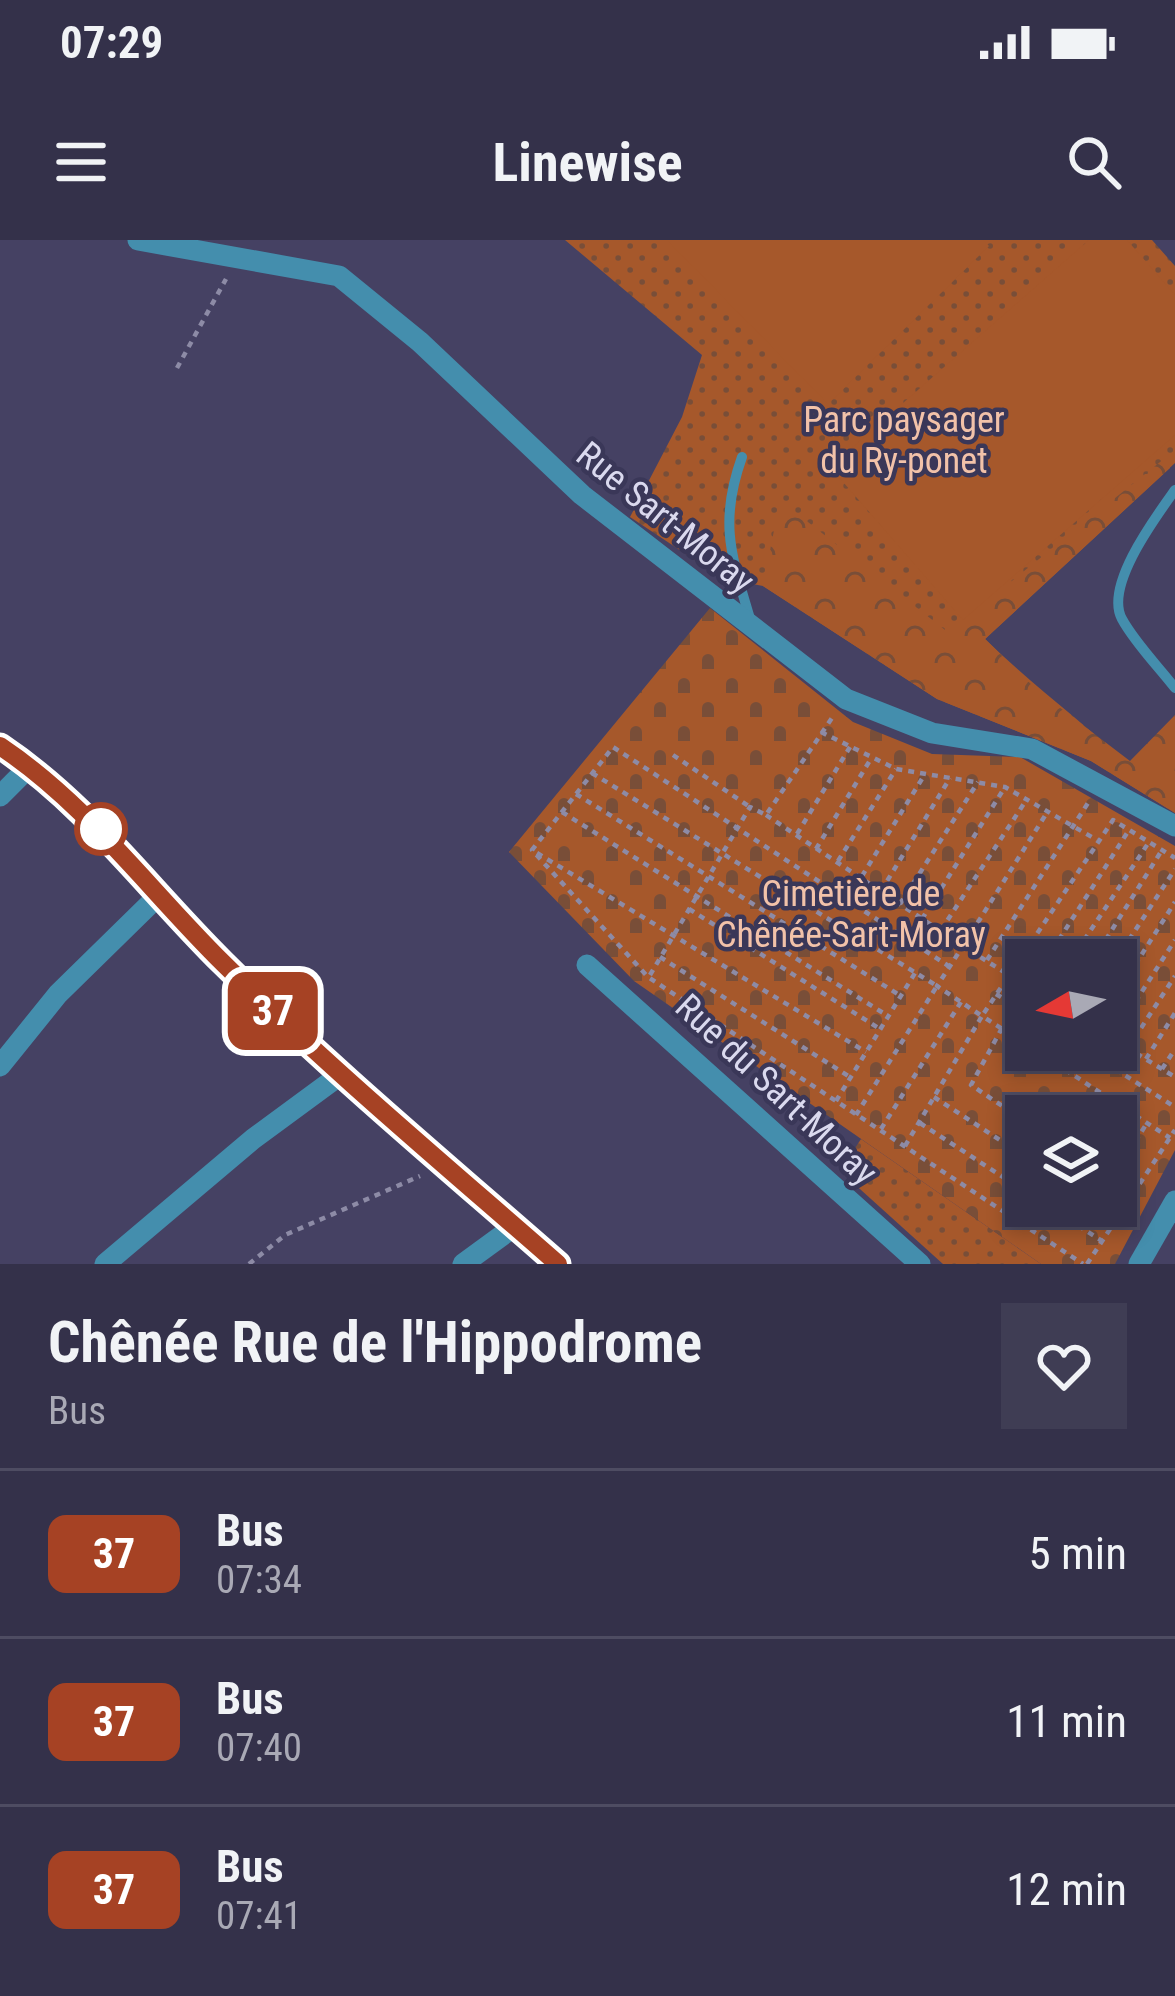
<!DOCTYPE html>
<meta charset="utf-8">
<style>
body{margin:0;font-family:"Roboto Condensed",sans-serif;background:#3f3d54;color:#f1f3f6;height:100vh;display:flex;flex-direction:column;font-size:45px;white-space:nowrap}
*{box-sizing:border-box;margin:0}
p{font-size:39px;color:#a9a9b5}
.icon{flex:none;width:66px;height:66px;fill:none;stroke:currentColor;stroke-width:2;stroke-linecap:round;stroke-linejoin:round}
.map{position:relative;height:1024px;overflow:hidden}
.side{display:flex;flex-direction:column;background:#34314a;flex:1}
.side>*{flex:none}
.badge{padding:0 24px;border-radius:18px;font-size:42px;line-height:78px}
.needle{width:78px;rotate:261deg}
.fabs{position:absolute;left:1005px;top:699px;display:grid;gap:24px}
.fabs a{display:grid;place-items:center;width:132px;height:132px;border-radius:0px;background:#34314a;box-shadow:0 6px 18px #0003,0 0 0 3px #4e4c62;font-size:60px}
.map>.badge{position:absolute;translate:-50% -50%;box-shadow:0 0 0 6px #fff}
.round{display:grid;place-items:center;flex:none;width:126px;height:126px;border-radius:0px;background:#3f3d54}
.headline{display:flex;align-items:center;justify-content:space-between;height:204px;padding:0 48px}
h1{font-size:57px;font-weight:700;line-height:90px}
ul{padding:0;list-style:none}
li{display:flex;align-items:center;gap:36px;height:168px;padding:0 48px;border-top:3px solid #4e4c62}
li div{flex:1}
li b{display:block;font-size:45px}
li em{font-style:normal}
li .badge{min-width:132px;font-weight:700;text-align:center}
.status{display:flex;justify-content:space-between;align-items:center;height:84px;padding:0 60px;background:#34314a;direction:ltr}
.status svg{height:33px;fill:currentColor}
header{display:flex;justify-content:space-between;align-items:center;height:156px;padding:0 48px;background:#34314a;font-size:54px;font-weight:700}
.map>svg:first-child{display:block}
.grass{fill:url(#grass-dots)}
.forest{fill:url(#forest-crowns)}
.cemetery{fill:url(#cemetery-stones);fill-rule:evenodd}
.pitch{fill:#a6582b}
.lines{fill:none;stroke-linecap:round;stroke-linejoin:round}
.path{stroke:#8d8ba6;stroke-width:4.5;stroke-dasharray:6 6;stroke-linecap:butt}
.lane{stroke:#448ead;stroke-width:10}
.street{stroke:#448ead;stroke-width:21}
.line-casing{stroke:#fff;stroke-width:27}
.line{stroke:#a64224;stroke-width:18}
.stop-dot{fill:#fff;stroke:#a64224;stroke-width:6}
.labels{text-anchor:middle;stroke-width:9;stroke-linejoin:round;paint-order:stroke}
.park-label{font-size:36px;fill:#f2c2a9;stroke:#3a3758}
.street-label{font-size:36px;fill:#dad9ee;stroke:#3a3758}
</style>
<div class="status"><b>07:29</b><svg viewBox="0 0 49 12"><path d="M0 12V9h3v3zM5 12V6h3v6zM10 12V3h3v9zM15 12V0h3v12zM26 1h20v11H26zM47 4h2v5h-2z"/></svg></div>
<header><svg class="icon" aria-label="menu" viewBox="0 0 24 24"><path d="M4 6h16M4 12h16M4 18h16"/></svg>Linewise<svg class="icon" aria-label="search" viewBox="0 0 24 24"><circle cx="10" cy="10" r="6"/><path d="M15 15l6 6"/></svg></header>
<div class="map">
<svg width="1175" height="1024" viewBox="0 0 1175 1024">
<defs>
<pattern id="grass-dots" width="8" height="8" patternUnits="userSpaceOnUse" patternTransform="scale(3)"><rect width="8" height="8" fill="#a6582b"/><path d="M2 2h.1M6 6h.1" fill="none" stroke="#794e38" stroke-width="1.8" stroke-linecap="round"/></pattern>
<pattern id="forest-crowns" width="20" height="18" patternUnits="userSpaceOnUse" patternTransform="scale(3)"><rect width="20" height="18" fill="#a6582b"/><path d="M2 6a3 3 0 1 1 6 0M12 15a3 3 0 1 1 6 0" fill="none" stroke="#794e38"/></pattern>
<pattern id="cemetery-stones" width="16" height="16" patternUnits="userSpaceOnUse" patternTransform="scale(3)"><rect width="16" height="16" fill="#a6582b"/><path d="M2 7V4a2 2 0 0 1 4 0v3zM10 15v-3a2 2 0 0 1 4 0v3z" fill="#794e38"/></pattern>
</defs>
<rect width="100%" height="100%" fill="#454163"/>
<g class="grass">
<path d="M565,0h587l23,26v197l-190,176c62,61 134,108 190,174l-84,-52 -154,-62 -174,-113 -41,-8 -92,-61 52,-100 20,-62z"/>
<polygon points="861,899 1041,1024 943,1024 840,931"/>
</g>
<polygon class="forest" points="1170,214 1170,228 985,399 1038,451 1130,521 1175,475 1175,573 1091,521 937,459 763,346 780,260 954,397 963,380"/>
<path class="cemetery" d="M710,368l143,114 79,32 88,3 155,89v304l-60,114h-74l-407,-283 -125,-129zM1026,720h90v90h-90zM1026,876h90v90h-90z"/>
<g class="pitch">
<polygon points="667,0 983,0 989,6 828,164"/>
<polygon points="1089,0 1127,0 1175,55 1175,195 963,380 830,227"/>
</g>
<g class="lines">
<g class="path">
<polyline points="177,128 226,39"/>
<polyline points="821,492 896,529 1005,547 1097,600"/>
<polyline points="673,515 750,567"/>
<polyline points="592,533 937,746 856,875"/>
<polyline points="576,554 901,756"/>
<polyline points="562,572 888,776"/>
<polyline points="766,575 963,706 1048,571"/>
<polyline points="797,594 850,507"/>
<polyline points="816,609 872,517"/>
<polyline points="537,613 866,812"/>
<polyline points="838,621 896,529"/>
<polyline points="862,636 925,534"/>
<polyline points="881,651 950,538"/>
<polyline points="900,664 978,542"/>
<polyline points="689,669 880,789"/>
<polyline points="922,679 1005,547"/>
<polyline points="941,690 1027,559"/>
<polyline points="660,717 850,837"/>
<polyline points="987,720 1088,563"/>
<polyline points="1046,720 1129,590"/>
<polyline points="1071,720 1149,602"/>
<polyline points="1093,720 1162,610"/>
<polyline points="1116,720 1175,629"/>
<polyline points="950,727 613,507 532,610 648,737 1083,1024"/>
<polyline points="650,735 750,567 766,575 832,478"/>
<polyline points="1026,746 963,706 937,746 982,776 1113,580 1175,618"/>
<polyline points="996,754 1026,773"/>
<polyline points="1116,755 1175,662"/>
<polyline points="1002,788 971,845 1026,882"/>
<polyline points="1116,792 1175,700"/>
<polyline points="1116,801 1175,837"/>
<polyline points="1128,808 1175,736"/>
<polyline points="1035,810 1170,898"/>
<polyline points="1085,810 1175,867"/>
<polyline points="1146,819 1175,773"/>
<polyline points="1162,829 1175,809"/>
<polyline points="934,857 1026,917"/>
<polyline points="836,861 915,733"/>
<polyline points="920,883 1026,952"/>
<polyline points="881,889 961,762"/>
<polyline points="905,906 982,776 1026,804"/>
<polyline points="1116,932 1147,883"/>
<polyline points="1048,966 1102,1001"/>
<polyline points="1081,988 1095,966"/>
<polyline points="249,1024 285,995 420,936"/>
<polyline points="1087,1024 1175,890"/>
</g>
<g class="lane">
<path d="M742,217c-24,67 -10,100 9,165"/>
<path d="M1175,250c-20,28 -71,96 -53,129 13,24 36,47 53,69"/>
</g>
<g class="street">
<polyline points="138,0 339,36 420,102 582,255 846,459 932,493 1032,509 1175,586"/>
<path d="M0,506c88,59 148,144 223,217 107,106 222,203 336,301"/>
<polyline points="0,556 30,526"/>
<polyline points="587,725 920,1024"/>
<polyline points="0,826 58,754 158,656"/>
<polyline points="105,1024 253,899 340,835"/>
<polyline points="463,1024 515,986"/>
<polyline points="1139,1024 1175,961"/>
</g>
</g>
<g class="lines">
<defs>
<path id="line" d="M0,506c88,59 148,143 223,217 107,106 222,202 335,301"/>
</defs>
<use href="#line" class="line-casing"/>
<use href="#line" class="line"/>
</g>
<circle class="stop-dot" cx="101" cy="589" r="24"/>
<g class="labels">
<g class="park-label">
<text x="904" y="192">Parc paysager<tspan x="904" dy="41">du Ry-ponet</tspan></text>
<text x="851" y="666">Cimetière de<tspan x="851" dy="41">Chênée-Sart-Moray</tspan></text>
</g>
<g class="street-label">
<text transform="translate(666 277) rotate(39)" y="13">Rue Sart-Moray</text>
<text transform="translate(777 849) rotate(43)" y="13">Rue du Sart-Moray</text>
</g>
</g>
</svg>
<div class="fabs">
<a><svg class="needle" viewBox="-14 -14 28 28"><path d="M0-13l5 13h-10z" fill="#e53935"/><path d="M0 13l5-13h-10z" fill="#a9a9b5"/></svg></a>
<a><svg class="icon" aria-label="layers" viewBox="0 0 24 24"><path d="M12 4l9 5-9 5-9-5zM3 14l9 5 9-5"/></svg></a>
</div>
<b class="badge" style="left:273px;top:771px;background:#a64224;color:#fff">37</b>
</div>
<section class="side">
<div class="headline"><div><h1>Chênée Rue de l'Hippodrome</h1><p>Bus</p></div><a class="round"><svg class="icon" aria-label="heart" viewBox="0 0 24 24"><path d="M12 20l-8-8c-3-5 5-10 8-4 3-6 11-1 8 4z"/></svg></a></div>
<ul>
<li><span class="badge" style="background:#a64224;color:#fff">37</span><div><b>Bus</b><p>07:34</p></div><em>5 min</em></li>
<li><span class="badge" style="background:#a64224;color:#fff">37</span><div><b>Bus</b><p>07:40</p></div><em>11 min</em></li>
<li><span class="badge" style="background:#a64224;color:#fff">37</span><div><b>Bus</b><p>07:41</p></div><em>12 min</em></li>
</ul>
</section>
